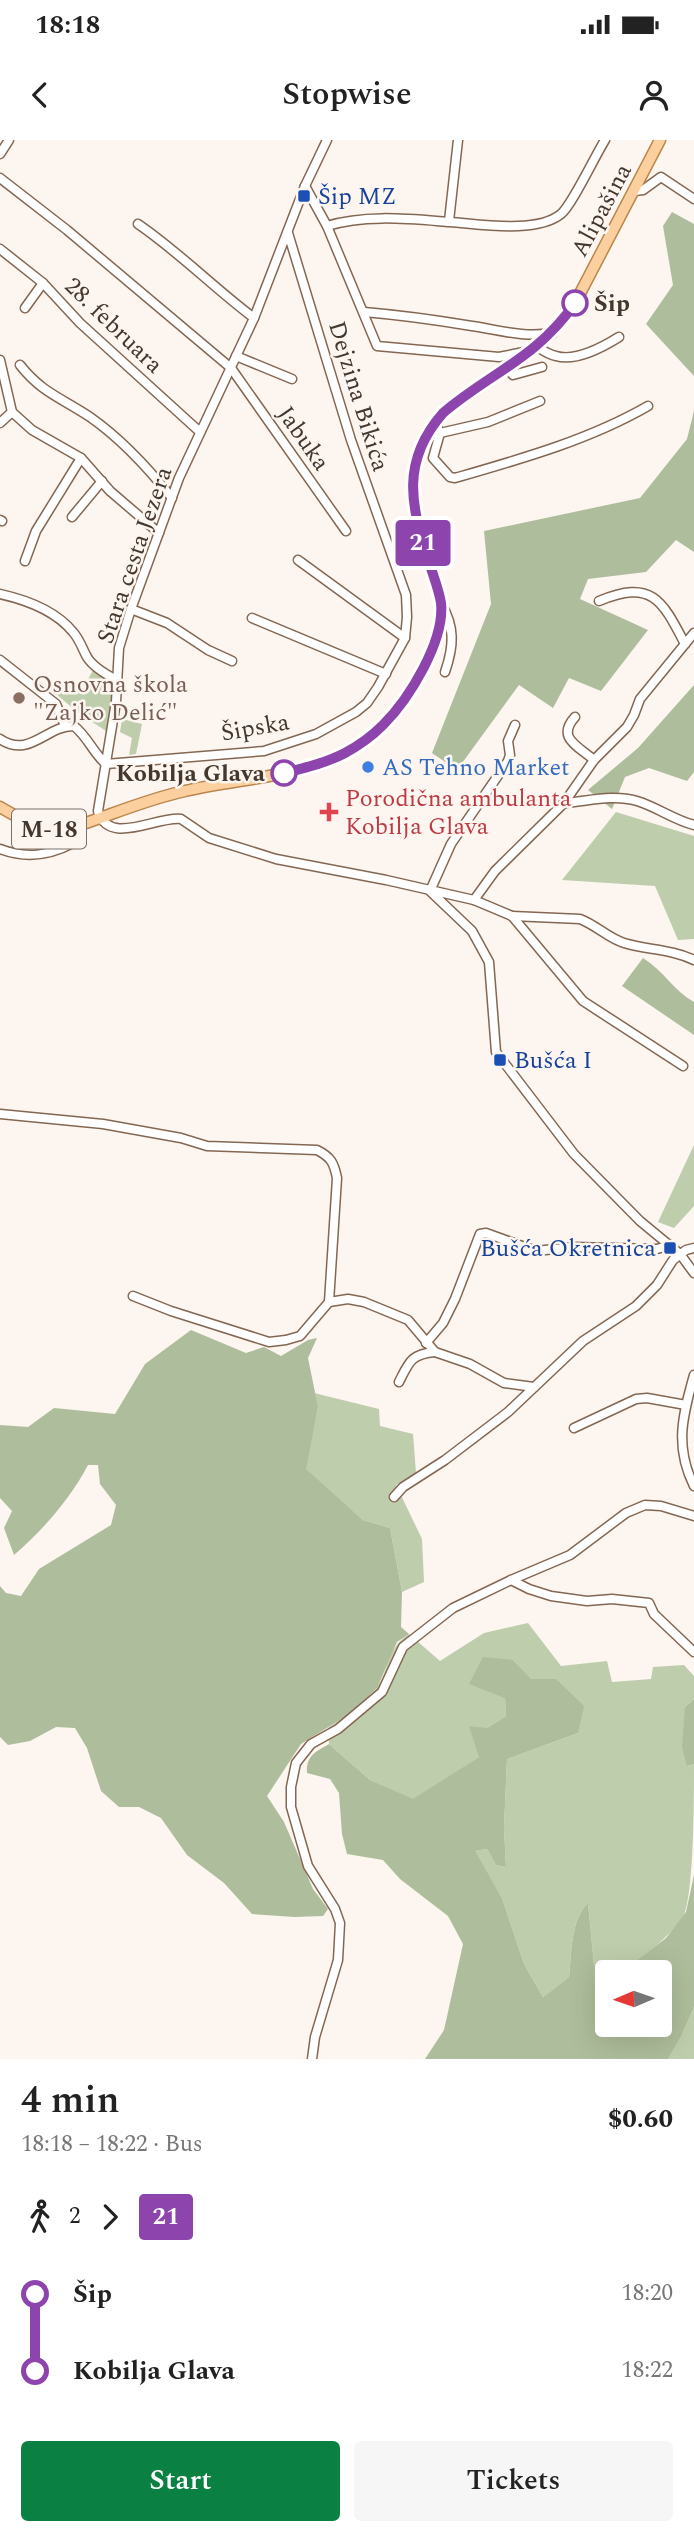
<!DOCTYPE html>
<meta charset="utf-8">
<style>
body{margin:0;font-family:Spectral,serif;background:#f6f6f6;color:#222;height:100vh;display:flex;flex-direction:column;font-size:26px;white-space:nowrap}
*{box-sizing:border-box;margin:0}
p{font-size:23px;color:#767676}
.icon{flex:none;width:38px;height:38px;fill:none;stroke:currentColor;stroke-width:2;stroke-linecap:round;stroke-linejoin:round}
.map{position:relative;height:1919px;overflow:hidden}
.details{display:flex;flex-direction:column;background:#fff;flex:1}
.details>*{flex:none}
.badge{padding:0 14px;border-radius:5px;font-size:24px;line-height:46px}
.needle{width:46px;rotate:268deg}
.controls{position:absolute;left:595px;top:1820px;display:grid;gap:14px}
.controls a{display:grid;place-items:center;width:77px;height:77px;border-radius:7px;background:#fff;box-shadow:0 7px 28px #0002;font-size:35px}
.map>.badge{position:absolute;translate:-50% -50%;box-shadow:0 0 0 4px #fff}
.legs{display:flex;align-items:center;gap:10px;height:77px;padding:0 21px;font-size:23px}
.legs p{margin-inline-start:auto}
.head{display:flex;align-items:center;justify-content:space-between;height:119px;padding:0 21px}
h1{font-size:38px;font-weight:600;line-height:52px}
.action{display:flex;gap:14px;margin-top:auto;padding:14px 21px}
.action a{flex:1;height:80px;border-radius:7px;background:#0b8043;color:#fff;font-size:28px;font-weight:600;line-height:80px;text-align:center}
.action a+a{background:#f6f6f6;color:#222}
ul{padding:0 21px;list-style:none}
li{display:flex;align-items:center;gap:24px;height:77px;font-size:26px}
li i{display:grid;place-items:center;width:10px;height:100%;margin:0 9px;background:currentColor}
li i::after{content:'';width:18px;height:18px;margin:-9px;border:5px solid;border-radius:50%;background:#fff}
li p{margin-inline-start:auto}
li:first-child i{background:linear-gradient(#0000 50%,currentColor 0)}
li:last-child i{background:linear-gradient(currentColor 50%,#0000 0)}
.status{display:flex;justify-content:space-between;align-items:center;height:49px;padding:0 35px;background:#fff;direction:ltr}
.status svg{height:19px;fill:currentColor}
header{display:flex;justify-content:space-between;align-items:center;height:91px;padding:0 21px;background:#fff;font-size:32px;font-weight:600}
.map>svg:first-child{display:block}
.green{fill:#becdac}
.forest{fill:#aebd9b}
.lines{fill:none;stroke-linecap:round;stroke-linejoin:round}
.minor-casing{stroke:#846752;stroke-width:11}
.major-casing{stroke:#ba864c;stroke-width:13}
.minor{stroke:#fff;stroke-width:8}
.major{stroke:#fcd09e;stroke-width:10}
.line-1-casing{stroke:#fff;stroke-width:16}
.line-1{stroke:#8e44ad;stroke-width:10}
.transit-dot{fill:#1a4fb4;stroke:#fcf5f0;stroke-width:2.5}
.stop-1-dot{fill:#fff;stroke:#8e44ad;stroke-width:3.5}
.education-dot{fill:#8d6e63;stroke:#fcf5f0;stroke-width:2.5}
.shop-dot{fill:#3f7fe0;stroke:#fcf5f0;stroke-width:2.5}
.health-dot{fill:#e0444e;stroke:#fcf5f0;stroke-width:2.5}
.labels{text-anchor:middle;stroke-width:5;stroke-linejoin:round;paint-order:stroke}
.shield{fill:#fcf5f0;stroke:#7b7068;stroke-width:2}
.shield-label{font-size:23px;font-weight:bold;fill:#44372d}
.transit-label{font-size:24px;fill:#164399;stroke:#fcf5f0;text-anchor:start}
.street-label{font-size:24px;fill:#44372d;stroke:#fcf5f0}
.stop-label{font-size:24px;font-weight:bold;fill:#44372d;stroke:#fcf5f0;text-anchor:start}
.education-label{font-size:24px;fill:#785e54;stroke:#fcf5f0;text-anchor:start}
.shop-label{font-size:24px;fill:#366cbe;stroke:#fcf5f0;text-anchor:start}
.health-label{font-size:24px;fill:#be3a42;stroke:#fcf5f0;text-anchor:start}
</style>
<div class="status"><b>18:18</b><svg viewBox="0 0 49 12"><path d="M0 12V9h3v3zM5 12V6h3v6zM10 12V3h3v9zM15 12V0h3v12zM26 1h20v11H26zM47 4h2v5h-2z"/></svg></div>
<header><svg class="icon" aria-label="back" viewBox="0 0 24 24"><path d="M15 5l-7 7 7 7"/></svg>Stopwise<svg class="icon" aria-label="person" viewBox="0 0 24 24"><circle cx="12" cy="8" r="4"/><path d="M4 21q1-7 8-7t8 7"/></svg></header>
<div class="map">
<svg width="694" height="1919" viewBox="0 0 694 1919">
<rect width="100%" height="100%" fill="#fcf5f0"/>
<g class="green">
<polygon points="93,530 103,535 112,545 110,592 106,591 76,571 55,553 68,542 83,549"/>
<polygon points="122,579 142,584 136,614 129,615 132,598 120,592"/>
<polygon points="616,672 694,696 694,799 678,800 655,746 562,740"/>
<polygon points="694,1005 694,1066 674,1088 658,1082"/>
<polygon points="314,1253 379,1269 380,1286 413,1294 416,1333 396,1345 422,1399 424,1442 402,1452 390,1388 363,1380 305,1329 318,1267"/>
<path d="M528,1483l33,43 46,-5 5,21 39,-3 2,-12 31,-2 10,11v23l-9,8 2,59 7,-2c0,33 0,126 -10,151 -13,21 -42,43 -63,57l-27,-7 -6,-62c-18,18 -16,50 -19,74l-26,20 -19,-33 -22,-66 -28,-47 13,-2 9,16 10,2 -2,-39 3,-69 71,-26 -65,-73 -8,38 1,18 -19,12 -8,29 -66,43 -43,-20 -41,-36 -1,-16c16,-11 35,-23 47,-38 15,-19 11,-42 34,-56l31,27 44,-28z"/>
<polygon points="694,1867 694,1919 668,1919 681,1897"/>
</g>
<g class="forest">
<polygon points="672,72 694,84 694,236 646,184 673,145 663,86"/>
<polygon points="694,271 694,412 676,400 646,432 588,439 580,459 648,490 601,551 569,538 553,568 519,545 457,630 432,613 491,464 484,391 640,358 687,299"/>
<polygon points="694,545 694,632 687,641 649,628 625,637 612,669 588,650 638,608"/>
<path d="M643,818c20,12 31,33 51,44v33l-72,-49z"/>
<path d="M191,1190l55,23 18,-6 17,9 27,-16 9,-2 -9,20 10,49 -12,62 57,51 27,8 12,64 -1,35 8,7 -12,8 -20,46 -26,25 -50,31 -34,52 17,26 29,67 15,20 -5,7 -29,1 -42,-3 -28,-31 -37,-28 -26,-37 -22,-11h-20l-18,-16 -14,-43 -12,-20 -19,-1 -26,14 -22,4 -8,-8v-151l6,7 15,3 18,-27 72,-44 5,-20 -16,-21 -2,-19h-10c-18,34 -45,65 -74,90l-10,-27 8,-17 -12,-13v-73l28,2 26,-19 61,6 30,-50z"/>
<path d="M483,1517l30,3 18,19h25l28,27 -6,27 -71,26 -3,69 2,39 -10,-2 -9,-16 -12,2 27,47 22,66 19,33 26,-20c3,-24 1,-56 19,-74l6,62 27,7h-14v53h53v-53h-38l44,-34 20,-26 8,-37v132l-13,30 -13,22h-243l19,-29 19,-86 -15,-28 -48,-37 -17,-19 -36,-6 -5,-20 -3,-41 -9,-14 -23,-6c-1,-17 8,-21 22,-29l41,36 43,19 66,-42 -10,-31 18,2 19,-12 -1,-18 -36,-14z"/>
<polygon points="694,1559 694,1624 687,1626 682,1607 685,1567"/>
</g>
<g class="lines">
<defs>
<g id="minor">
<path d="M327,0l-22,46 -51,132 -75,160 -48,131 -12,39 -3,54 -18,109c11,36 58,5 83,8l28,19 67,21 110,21 88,20 38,16 71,85 100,65"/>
<polyline points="0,14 9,0"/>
<polyline points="0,38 67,90 231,228 346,391"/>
<polyline points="305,46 327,86 377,206 499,217 529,211"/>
<polyline points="635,51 643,50 661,37 694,59"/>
<polyline points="449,81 458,0"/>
<path d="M138,84c41,28 76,64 116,94"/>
<path d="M327,86c38,-12 83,-7 123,-4 30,2 86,12 111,-8 11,-9 34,-58 44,-74"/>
<polyline points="0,109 43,143 80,183 200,292"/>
<polyline points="25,168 43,143"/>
<path d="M364,172c36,3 72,8 108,14 27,4 52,12 80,7"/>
<path d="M536,206c6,4 13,9 20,10 20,6 47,-9 63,-19"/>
<polyline points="236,216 292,239"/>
<polyline points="0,220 12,272 32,290 81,318 110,351 159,393"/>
<path d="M20,225c22,28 42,33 70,52 30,21 59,52 82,81"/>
<polyline points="507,229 513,235 542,227"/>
<path d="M435,282l5,11 -7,25 17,19 5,1c66,-19 134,-38 193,-72"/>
<polyline points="0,283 12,272"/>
<polyline points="440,293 488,282 540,261"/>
<polyline points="72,377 102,341"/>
<polyline points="0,380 2,381"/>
<polyline points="298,420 405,498"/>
<polyline points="25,421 36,391 81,318"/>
<path d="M0,454c27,6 55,16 73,38 7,8 9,16 14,25 6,10 20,18 30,23"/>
<path d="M599,461c53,-22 63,-1 86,43"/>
<path d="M441,463c14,24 13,43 4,69"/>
<polyline points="131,469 167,483 208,510 232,521"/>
<polyline points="252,478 386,534"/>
<polyline points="0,520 56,564 65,586"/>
<path d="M575,577c-19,21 3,29 19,43"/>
<polyline points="515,585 508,601 510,615 508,621 451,704 430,751 472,791 489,822 496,912 574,1014 640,1081 680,1114 694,1133"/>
<path d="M0,599c30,20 47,-14 74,-13 14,11 19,27 32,38l158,-13 52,-17 40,-22 11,-9 11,-16 27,-49 2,-21 -1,-22 -55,-155 -63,-207"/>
<path d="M564,663c25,-2 49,-9 73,-2 20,6 37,19 57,24"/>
<path d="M0,709c26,10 49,7 73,-6l3,-8 -2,-8"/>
<polyline points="474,760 495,731 564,663 594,620 627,587 634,575 640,559 694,493"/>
<path d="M512,776l68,3c16,6 28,19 44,24 23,7 48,6 70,17"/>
<path d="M0,974l103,10 78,14 26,8 110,4c14,7 17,13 20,28l-8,124"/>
<polyline points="133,1156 171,1171 269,1202 286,1200 300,1196 329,1162 348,1159 364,1162 408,1180 435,1212 470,1224 504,1243 534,1247"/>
<polyline points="426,1203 443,1183 455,1159 480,1094 486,1093 536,1111 573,1107 657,1109 670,1105"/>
<path d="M694,1235c-11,40 -20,71 0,111"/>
<path d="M399,1242c10,-20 12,-28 36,-30"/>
<polyline points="574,1288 636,1259 647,1258 686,1265"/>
<polyline points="394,1357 403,1347 445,1320 508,1272 583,1201 636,1166 657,1145 673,1120 686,1110 694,1108"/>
<polyline points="511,1440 529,1449 551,1456 587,1461 612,1459 649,1463 654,1474 694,1512"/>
<polyline points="312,1919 315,1897 338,1820 340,1783 335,1769 308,1726 291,1667 291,1647 296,1623 311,1604 338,1589 382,1552 403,1507 453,1468 511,1440 570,1415 626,1373 645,1365 661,1366 694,1376"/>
</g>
<path id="major" d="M0,667c25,15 45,25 74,20 37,-12 73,-28 111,-36 67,-16 148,-13 199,-66 11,-11 19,-26 28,-39 18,-27 29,-50 29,-83 -17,-70 -54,-127 2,-190l89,-63 20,-17 23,-30 85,-163"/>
</defs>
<use href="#minor" class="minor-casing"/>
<use href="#major" class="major-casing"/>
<use href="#minor" class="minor"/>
<use href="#major" class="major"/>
</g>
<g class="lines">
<defs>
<path id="line-1" d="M284,633c20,-5 42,-10 61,-20 13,-7 27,-17 38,-28 26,-26 62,-84 58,-122 -2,-13 -8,-28 -12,-41 -18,-56 -29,-100 14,-149 47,-40 94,-55 132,-110"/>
</defs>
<use href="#line-1" class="line-1-casing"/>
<use href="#line-1" class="line-1"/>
</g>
<g class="transit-dot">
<rect x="297" y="49" width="14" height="14" rx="3.5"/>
<rect x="493" y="913" width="14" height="14" rx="3.5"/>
<rect x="663" y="1101" width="14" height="14" rx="3.5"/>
</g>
<g class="stop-1-dot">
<circle cx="575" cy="163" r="12"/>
<circle cx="284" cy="633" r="12"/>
</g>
<circle class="education-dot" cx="19" cy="558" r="7"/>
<circle class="shop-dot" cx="368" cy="627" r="7"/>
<path class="health-dot" d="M325.5 661.5h7v7h7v7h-7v7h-7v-7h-7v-7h7z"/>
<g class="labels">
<rect class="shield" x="12" y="669.5" width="74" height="39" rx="5"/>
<g class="shield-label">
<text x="49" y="697">M-18</text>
</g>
<g class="transit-label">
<text x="318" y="64">Šip MZ</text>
<text x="514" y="928">Bušća I</text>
<text x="656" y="1116" text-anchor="end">Bušća Okretnica</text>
</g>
<g class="street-label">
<text transform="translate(601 70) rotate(-62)" y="8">Alipašina</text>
<text transform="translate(114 185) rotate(44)" y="8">28. februara</text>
<text transform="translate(359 256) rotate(73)" y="8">Dejzina Bikića</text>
<text transform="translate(304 298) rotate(55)" y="8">Jabuka</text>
<text transform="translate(134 415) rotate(-71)" y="8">Stara cesta Jezera</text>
<text transform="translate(255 587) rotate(-10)" y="8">Šipska</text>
</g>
<g class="stop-label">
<text x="594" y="171">Šip</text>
<text x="265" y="641" text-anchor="end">Kobilja Glava</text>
</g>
<g class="education-label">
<text x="33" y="552">Osnovna škola<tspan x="33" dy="28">"Zajko Delić"</tspan></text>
</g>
<g class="shop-label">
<text x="382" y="635">AS Tehno Market</text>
</g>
<g class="health-label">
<text x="345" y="666">Porodična ambulanta<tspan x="345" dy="28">Kobilja Glava</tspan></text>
</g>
</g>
</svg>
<div class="controls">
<a><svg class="needle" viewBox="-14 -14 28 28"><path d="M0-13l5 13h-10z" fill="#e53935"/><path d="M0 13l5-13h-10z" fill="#767676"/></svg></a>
</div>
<b class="badge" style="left:423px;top:403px;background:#8e44ad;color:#fff">21</b>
</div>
<section class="details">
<div class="head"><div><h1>4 min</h1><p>18:18 – 18:22 · Bus</p></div><b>$0.60</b></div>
<div class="legs"><svg class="icon" aria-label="walk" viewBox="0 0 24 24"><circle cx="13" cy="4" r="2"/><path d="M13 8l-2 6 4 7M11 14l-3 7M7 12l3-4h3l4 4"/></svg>2<svg class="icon" aria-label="forward" viewBox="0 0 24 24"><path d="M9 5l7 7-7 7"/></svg><b class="badge" style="background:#8e44ad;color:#fff">21</b></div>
<ul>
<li><i style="color:#8e44ad"></i><b>Šip</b><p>18:20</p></li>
<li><i style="color:#8e44ad"></i><b>Kobilja Glava</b><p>18:22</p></li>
</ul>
<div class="action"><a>Start</a><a>Tickets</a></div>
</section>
